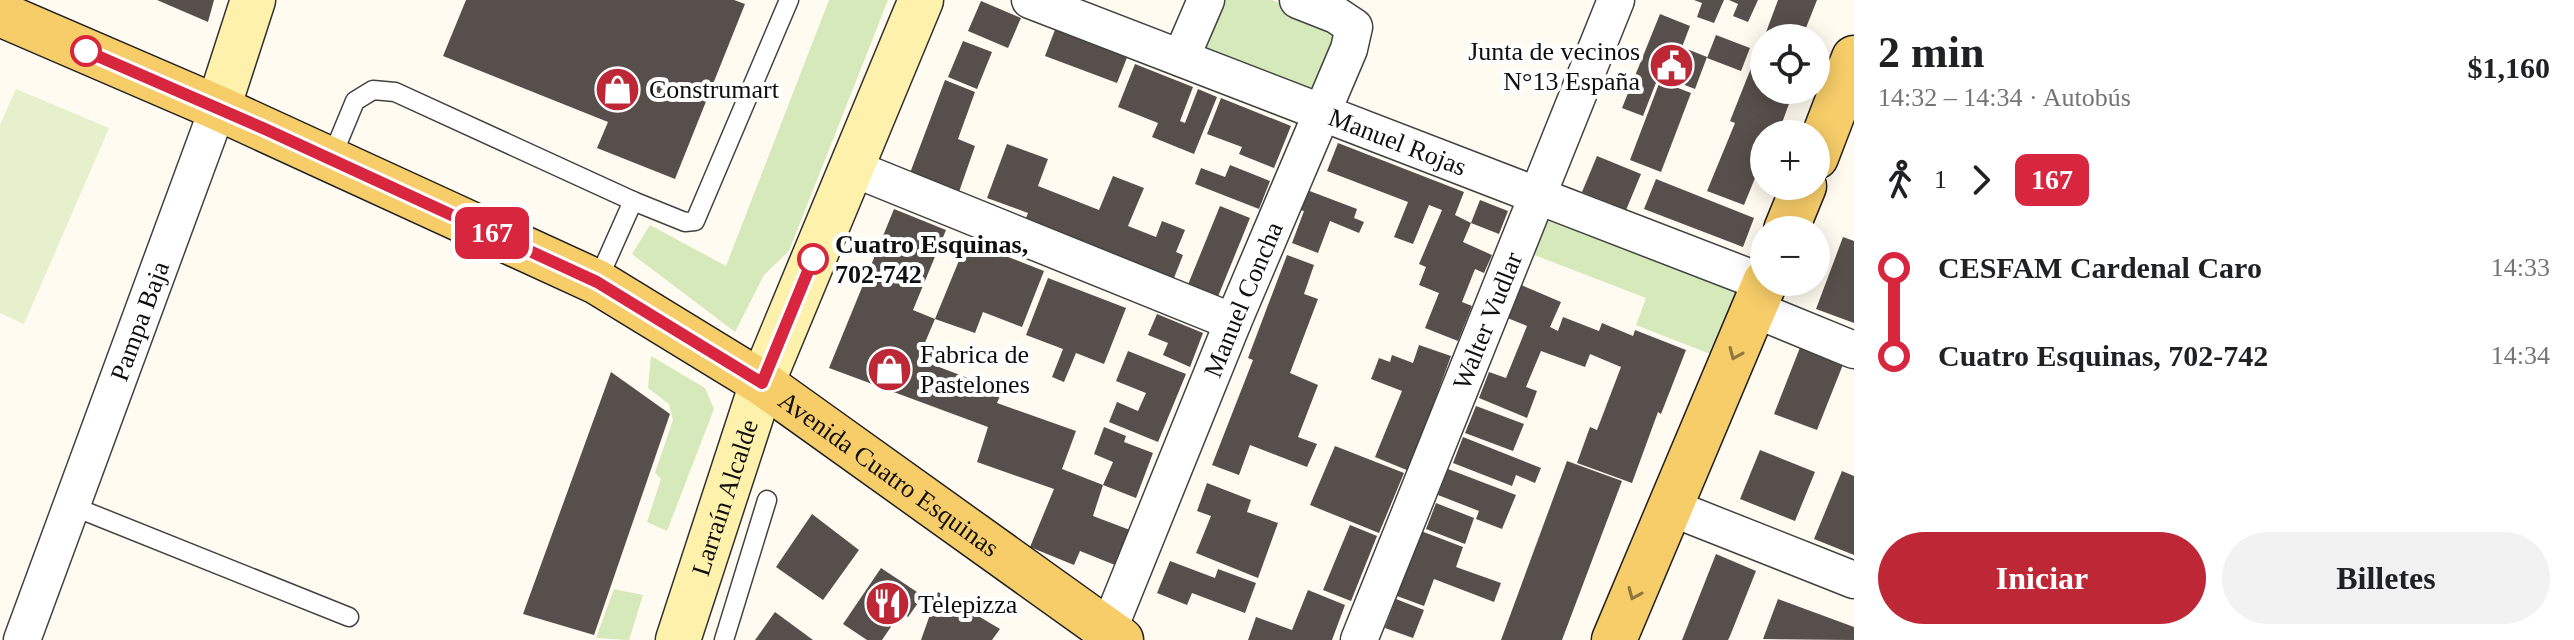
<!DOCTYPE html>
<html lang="es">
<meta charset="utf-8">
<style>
body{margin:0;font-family:"Times New Roman",serif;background:#f2f2f2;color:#202124;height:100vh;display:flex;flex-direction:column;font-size:30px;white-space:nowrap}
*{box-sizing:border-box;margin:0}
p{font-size:26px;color:#757577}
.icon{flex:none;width:44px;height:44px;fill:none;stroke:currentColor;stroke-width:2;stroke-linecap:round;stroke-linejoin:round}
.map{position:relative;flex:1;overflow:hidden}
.side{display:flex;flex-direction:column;background:#fff;width:720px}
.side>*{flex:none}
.badge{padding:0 16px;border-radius:12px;font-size:28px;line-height:52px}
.controls{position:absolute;left:1750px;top:24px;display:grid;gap:16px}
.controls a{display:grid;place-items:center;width:80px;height:80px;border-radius:50%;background:#fff;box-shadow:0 4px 20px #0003;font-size:40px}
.map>.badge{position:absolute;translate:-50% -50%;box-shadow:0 0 0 4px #fff}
.legs{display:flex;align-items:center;gap:12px;height:88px;padding:0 24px;font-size:26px}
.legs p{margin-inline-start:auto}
.head{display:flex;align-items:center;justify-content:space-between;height:136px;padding:0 24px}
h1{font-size:44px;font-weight:700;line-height:60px}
.action{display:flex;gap:16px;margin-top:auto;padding:16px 24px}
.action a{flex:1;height:92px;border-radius:48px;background:#be2736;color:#fff;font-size:32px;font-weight:700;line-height:92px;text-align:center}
.action a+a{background:#f2f2f2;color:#202124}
ul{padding:0 24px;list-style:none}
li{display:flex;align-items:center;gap:28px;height:88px;font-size:30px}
li i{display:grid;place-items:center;width:12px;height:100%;margin:0 10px;background:currentColor}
li i::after{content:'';width:20px;height:20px;margin:-10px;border:6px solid;border-radius:50%;background:#fff}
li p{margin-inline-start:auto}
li:first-child i{background:linear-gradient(#0000 50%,currentColor 0)}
li:last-child i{background:linear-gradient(currentColor 50%,#0000 0)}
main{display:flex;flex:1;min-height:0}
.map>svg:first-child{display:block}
.green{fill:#d5e9ba}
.pitch{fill:#e6f0cc}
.building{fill:#574f4b}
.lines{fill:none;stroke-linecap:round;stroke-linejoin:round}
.lane-casing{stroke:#424242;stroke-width:21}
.street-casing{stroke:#424242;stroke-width:39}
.secondary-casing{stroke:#313131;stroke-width:47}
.primary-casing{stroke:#202020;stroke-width:47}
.lane{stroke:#fff;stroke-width:18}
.street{stroke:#fff;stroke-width:36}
.secondary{stroke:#fef1ac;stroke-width:44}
.primary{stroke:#f7cd69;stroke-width:44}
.oneway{stroke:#8f7840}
.line-1-casing{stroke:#fff;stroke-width:18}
.line-1{stroke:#d7263d;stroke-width:12}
.stop-1-dot{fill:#fff;stroke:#d7263d;stroke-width:4}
.labels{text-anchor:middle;stroke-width:8;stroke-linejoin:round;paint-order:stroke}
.poi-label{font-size:26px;fill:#0f0f0f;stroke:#fff;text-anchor:start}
.street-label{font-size:26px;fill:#0f0f0f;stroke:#fff}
.stop-label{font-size:26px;font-weight:bold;fill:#0f0f0f;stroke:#fff;text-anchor:start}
</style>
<main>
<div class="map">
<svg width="1854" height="640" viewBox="0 0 1854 640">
<rect width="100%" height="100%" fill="#fffbf0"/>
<g class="green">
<polygon points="829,0 888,0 789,251 764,275 735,332 632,254 650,225 726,266"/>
<polygon points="1221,0 1272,0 1341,29 1319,102 1196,49"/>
<polygon points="1545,211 1740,287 1713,355 1636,325 1646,298 1529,253"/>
<polygon points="651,356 705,388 714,409 667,531 647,522 661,479 655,473 673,420 669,404 648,388"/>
<polygon points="614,589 643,595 629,640 596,638"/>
</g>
<polygon class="pitch" points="16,89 109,128 24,324 0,313 0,125"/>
<g class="building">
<polygon points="157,0 214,0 208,22"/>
<polygon points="466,0 734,0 745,4 675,179 597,148 608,122 443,56"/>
<polygon points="1694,0 1724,0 1714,23 1697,17 1702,3"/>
<polygon points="1729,0 1758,0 1748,22 1733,16 1738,4"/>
<polygon points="1778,0 1817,0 1802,38 1773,38 1765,35"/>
<polygon points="981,1 1021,18 1008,48 968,31"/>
<polygon points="1660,14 1690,26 1682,47 1707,57 1695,89 1659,75 1643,116 1622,108"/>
<polygon points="1056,27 1128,55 1117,83 1045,56"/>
<polygon points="1716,35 1750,48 1741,71 1707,58"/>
<polygon points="963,41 992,52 977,89 948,77"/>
<polygon points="1755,58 1764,61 1764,90 1794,90 1778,134 1764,134 1764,156 1744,205 1707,191 1735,123 1730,121"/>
<polygon points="1135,64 1193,87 1180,121 1185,123 1198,89 1217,97 1194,154 1152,137 1158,123 1118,107"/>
<polygon points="945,80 975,92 958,139 975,146 959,192 910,173"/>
<polygon points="1660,81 1691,93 1661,172 1630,160"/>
<polygon points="1221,98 1291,126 1274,168 1239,154 1242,147 1207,134"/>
<polygon points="1338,143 1464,192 1455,215 1471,223 1463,242 1492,255 1484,273 1475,269 1462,302 1472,306 1458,341 1425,328 1439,293 1419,285 1426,267 1419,264 1442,210 1429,205 1413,244 1394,237 1408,202 1327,171"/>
<polygon points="1007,144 1048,159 1038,186 1099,210 1113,176 1144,188 1128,226 1156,237 1162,221 1185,230 1176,252 1183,255 1172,283 1025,220 1028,213 987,198"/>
<polygon points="1597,156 1641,174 1624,215 1610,209 1612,204 1582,192"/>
<polygon points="1230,165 1270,181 1259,209 1195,184 1201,168 1225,177"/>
<polygon points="1656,179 1754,218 1743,247 1644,209"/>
<polygon points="1307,190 1357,209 1354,218 1364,222 1359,233 1330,221 1318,253 1292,243 1304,211 1300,210"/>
<polygon points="1480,200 1508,211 1499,234 1471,223"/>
<polygon points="1220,206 1250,218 1217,299 1187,287"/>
<polygon points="894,209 946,230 913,310 935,319 918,359 1002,391 997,403 1076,431 1062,469 1103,485 1093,516 1130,530 1115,565 1080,551 1074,565 1030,547 1054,489 977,462 988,427 829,368"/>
<polygon points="1843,237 1854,241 1854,323 1816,309"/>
<polygon points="967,241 1044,271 1022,327 983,312 975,333 935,319"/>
<polygon points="1287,255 1314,265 1304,294 1318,299 1290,373 1318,385 1298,437 1317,444 1307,467 1250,445 1239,475 1212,465 1253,360 1248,358"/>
<polygon points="1048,278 1126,308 1104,364 1076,353 1064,382 1052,377 1063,349 1026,335"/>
<polygon points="1519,284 1561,302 1550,327 1558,331 1563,317 1599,331 1602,323 1633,336 1635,330 1686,350 1661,414 1658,412 1632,483 1577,463 1590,427 1597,430 1621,367 1590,354 1585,367 1541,351 1526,387 1537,391 1527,418 1479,398 1489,372 1506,378 1527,326 1505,317"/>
<polygon points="1157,314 1203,333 1190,367 1163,355 1168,343 1148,335"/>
<polygon points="1419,345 1451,356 1409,471 1375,457 1402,391 1371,379 1379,358 1390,362 1392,355 1413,363"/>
<polygon points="1801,345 1844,362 1817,430 1774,414"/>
<polygon points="1128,351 1186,374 1158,442 1109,422 1117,402 1138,411 1146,393 1116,381"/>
<polygon points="611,372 670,414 594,635 523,614"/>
<polygon points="1476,406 1524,424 1513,451 1465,433"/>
<polygon points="1104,427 1126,436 1124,442 1153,453 1136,498 1103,485 1113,462 1094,454"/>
<polygon points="1463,437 1541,468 1535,483 1516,475 1512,486 1453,463"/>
<polygon points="1335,446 1404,473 1379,533 1310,505"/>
<polygon points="1760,450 1815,472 1795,521 1740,499"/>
<polygon points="1567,461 1622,481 1562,640 1501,640"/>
<polygon points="1448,469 1516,495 1502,529 1476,519 1479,511 1438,495"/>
<polygon points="1842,471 1854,476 1854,555 1814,539"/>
<polygon points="1207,483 1251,500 1247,512 1278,523 1258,578 1196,553 1211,516 1197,511"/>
<polygon points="1436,503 1474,518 1465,544 1426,529"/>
<polygon points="812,514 859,550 823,600 776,567"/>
<polygon points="1350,525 1377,536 1351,601 1323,590"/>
<polygon points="1421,531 1463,547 1456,567 1501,583 1494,602 1434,579 1424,606 1397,596"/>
<polygon points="1716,554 1756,571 1730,636 1728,640 1682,640"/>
<polygon points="1170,561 1215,578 1218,569 1256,583 1245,613 1192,593 1187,605 1157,593"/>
<polygon points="881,568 923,596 908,617 901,612 882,640 867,640 843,624"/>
<polygon points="1308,590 1345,605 1332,640 1248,640 1256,617 1292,630"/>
<polygon points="938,592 1000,629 992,640 921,640"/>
<polygon points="1396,599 1424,610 1413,638 1385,628"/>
<polygon points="1778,599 1854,627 1854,640 1763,639"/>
<polygon points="775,612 813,640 755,640"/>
</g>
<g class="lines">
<defs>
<g id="lane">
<polyline points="331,159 355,101 373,90 395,92 633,201 685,222 695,221 789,0"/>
<polyline points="597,282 633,201"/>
<polyline points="72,506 349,617"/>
<polyline points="724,640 767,500"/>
</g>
<g id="street">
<path id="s1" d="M1030,0l734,283"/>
<polyline points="1181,58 1206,0"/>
<polyline points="850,167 1233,322"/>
<polyline points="1754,309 1854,350"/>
<polyline points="1672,508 1854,580"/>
<path id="s2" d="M1108,631l125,-309 116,-273 5,-22 -18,-12 -38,-15"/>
<path id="s3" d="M22,640l196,-532"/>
<path id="s4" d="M1359,640l257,-640"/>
</g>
<g id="secondary">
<polyline points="218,108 253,0"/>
<path id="s5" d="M678,640l84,-257 159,-383"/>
</g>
<g id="primary">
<path id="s6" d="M0,14l218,94 379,174 165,101 359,257"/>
<polyline points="1816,157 1854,58"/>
<polyline points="1786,230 1804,186"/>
<polyline points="1614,640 1765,282"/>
</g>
</defs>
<use href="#lane" class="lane-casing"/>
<use href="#street" class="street-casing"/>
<use href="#secondary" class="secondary-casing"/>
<use href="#primary" class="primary-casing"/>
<use href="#lane" class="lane"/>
<use href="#street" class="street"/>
<use href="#secondary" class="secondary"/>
<use href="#primary" class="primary"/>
</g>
<defs><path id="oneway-chevron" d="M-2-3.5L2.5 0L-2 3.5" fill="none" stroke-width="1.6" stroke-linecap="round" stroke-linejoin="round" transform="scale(2)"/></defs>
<g class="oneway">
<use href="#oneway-chevron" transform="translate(1735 354) rotate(113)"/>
<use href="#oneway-chevron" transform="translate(1634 594) rotate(113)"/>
</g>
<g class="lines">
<defs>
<polyline id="line-1" points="86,51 265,129 597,282 762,383 813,259"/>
</defs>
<use href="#line-1" class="line-1-casing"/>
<use href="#line-1" class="line-1"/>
</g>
<defs>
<symbol id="civic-disc" viewBox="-11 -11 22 22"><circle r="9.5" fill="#be2736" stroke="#fff"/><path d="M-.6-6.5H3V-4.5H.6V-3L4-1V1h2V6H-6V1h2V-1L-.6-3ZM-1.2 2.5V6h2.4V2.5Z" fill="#fff"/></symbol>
<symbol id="shop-disc" viewBox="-11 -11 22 22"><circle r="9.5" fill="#be2736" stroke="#fff"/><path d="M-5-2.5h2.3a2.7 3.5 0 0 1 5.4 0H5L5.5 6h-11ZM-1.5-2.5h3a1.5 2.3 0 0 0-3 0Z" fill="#fff"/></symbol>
<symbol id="restaurant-disc" viewBox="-11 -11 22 22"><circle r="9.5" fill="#be2736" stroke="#fff"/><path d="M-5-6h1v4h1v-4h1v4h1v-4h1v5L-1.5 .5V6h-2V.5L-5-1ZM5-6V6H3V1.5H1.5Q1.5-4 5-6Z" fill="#fff"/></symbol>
</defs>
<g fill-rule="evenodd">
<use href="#civic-disc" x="1646" y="40" width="51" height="51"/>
<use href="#shop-disc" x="592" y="64" width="51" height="51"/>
<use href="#shop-disc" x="864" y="344" width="51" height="51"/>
<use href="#restaurant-disc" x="862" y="578" width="51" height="51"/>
</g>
<g class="stop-1-dot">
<circle cx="86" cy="51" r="14"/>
<circle cx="813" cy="259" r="14"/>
</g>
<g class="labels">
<g class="poi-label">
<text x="1640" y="60" text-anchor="end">Junta de vecinos<tspan x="1640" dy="30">N°13 España</tspan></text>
<text x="649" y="98">Construmart</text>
<text x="920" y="363">Fabrica de<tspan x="920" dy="30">Pastelones</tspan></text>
<text x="918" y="613">Telepizza</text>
</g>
<g class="street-label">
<text dy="9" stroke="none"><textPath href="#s1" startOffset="394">Manuel Rojas</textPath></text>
<text dy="9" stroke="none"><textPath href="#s2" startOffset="358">Manuel Concha</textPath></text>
<text dy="9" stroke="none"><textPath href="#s3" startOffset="340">Pampa Baja</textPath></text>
<text dy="9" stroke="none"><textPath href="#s4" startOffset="344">Walter Vudlar</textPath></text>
<text dy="9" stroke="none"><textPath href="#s6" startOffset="1004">Avenida Cuatro Esquinas</textPath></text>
<text dy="9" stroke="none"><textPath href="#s5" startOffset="150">Larraín Alcalde</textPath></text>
</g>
<g class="stop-label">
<text x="835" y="253">Cuatro Esquinas,<tspan x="835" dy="30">702-742</tspan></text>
</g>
</g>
</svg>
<div class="controls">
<a><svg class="icon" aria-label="locate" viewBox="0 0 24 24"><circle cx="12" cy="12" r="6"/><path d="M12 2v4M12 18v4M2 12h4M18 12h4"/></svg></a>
<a>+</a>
<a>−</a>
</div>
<b class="badge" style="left:492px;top:233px;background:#d7263d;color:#fff">167</b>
</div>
<section class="side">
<div class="head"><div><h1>2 min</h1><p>14:32 – 14:34 · Autobús</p></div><b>$1,160</b></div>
<div class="legs"><svg class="icon" aria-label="walk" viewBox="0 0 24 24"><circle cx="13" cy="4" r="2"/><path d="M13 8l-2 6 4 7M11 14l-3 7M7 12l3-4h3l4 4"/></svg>1<svg class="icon" aria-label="forward" viewBox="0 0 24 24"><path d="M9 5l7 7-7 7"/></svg><b class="badge" style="background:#d7263d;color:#fff">167</b></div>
<ul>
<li><i style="color:#d7263d"></i><b>CESFAM Cardenal Caro</b><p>14:33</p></li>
<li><i style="color:#d7263d"></i><b>Cuatro Esquinas, 702-742</b><p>14:34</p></li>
</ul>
<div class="action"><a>Iniciar</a><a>Billetes</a></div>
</section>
</main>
